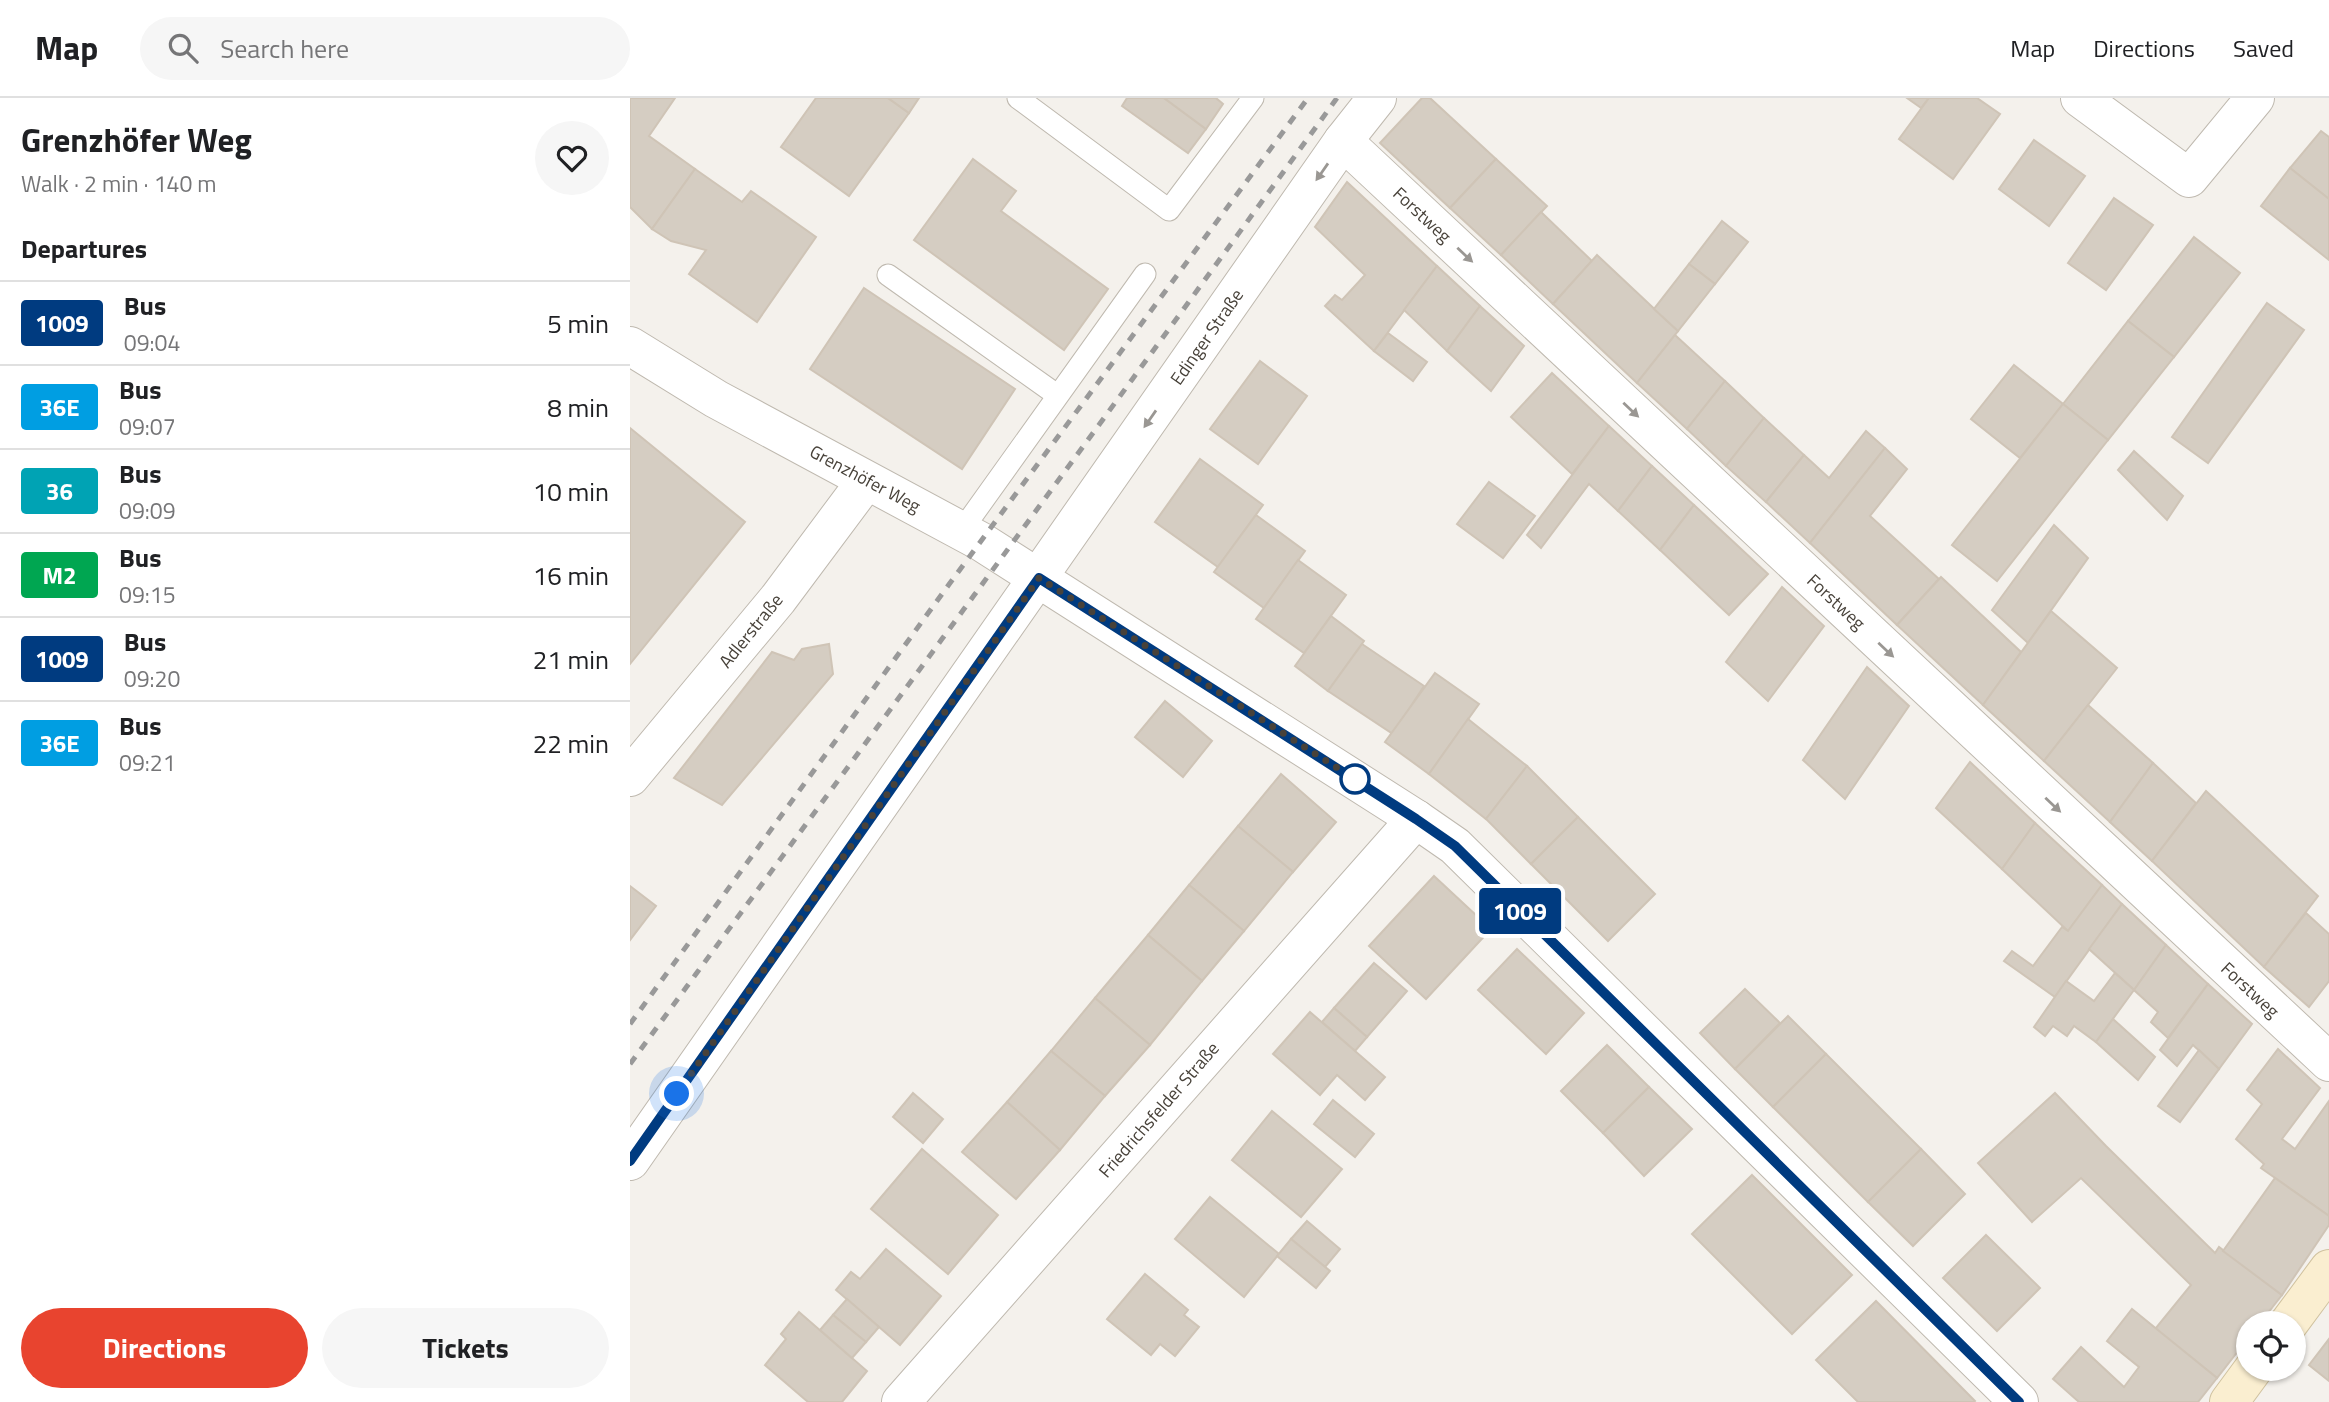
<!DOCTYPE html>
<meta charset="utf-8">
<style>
body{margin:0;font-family:"Titillium Web",sans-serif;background:#f6f6f6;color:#202124;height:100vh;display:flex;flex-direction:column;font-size:26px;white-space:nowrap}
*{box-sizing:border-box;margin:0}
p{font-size:23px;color:#757577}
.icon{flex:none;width:38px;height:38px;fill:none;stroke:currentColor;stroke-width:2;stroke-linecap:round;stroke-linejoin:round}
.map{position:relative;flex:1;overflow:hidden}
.panel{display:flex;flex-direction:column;background:#fff;width:630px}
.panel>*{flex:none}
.badge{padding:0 14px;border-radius:5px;font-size:24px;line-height:46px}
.tools{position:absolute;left:1606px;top:1213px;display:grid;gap:14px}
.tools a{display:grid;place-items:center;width:70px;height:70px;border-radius:50%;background:#fff;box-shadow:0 2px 5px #0004;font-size:35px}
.you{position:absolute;width:35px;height:35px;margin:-18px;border:5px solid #fff;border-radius:50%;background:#1a73e8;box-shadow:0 0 0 10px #1a73e833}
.map>.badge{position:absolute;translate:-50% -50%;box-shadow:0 0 0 4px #fff}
h2{padding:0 21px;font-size:26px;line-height:63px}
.round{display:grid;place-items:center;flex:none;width:74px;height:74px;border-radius:37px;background:#f6f6f6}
.headline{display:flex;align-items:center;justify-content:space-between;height:119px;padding:0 21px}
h1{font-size:33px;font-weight:700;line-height:52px}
.cta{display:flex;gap:14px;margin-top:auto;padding:14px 21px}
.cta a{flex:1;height:80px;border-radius:42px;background:#e8442f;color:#fff;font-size:28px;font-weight:700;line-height:80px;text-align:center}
.cta a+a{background:#f6f6f6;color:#202124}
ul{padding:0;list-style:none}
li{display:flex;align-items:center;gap:21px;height:84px;padding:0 21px;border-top:2px solid #e0e0e0}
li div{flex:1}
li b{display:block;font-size:26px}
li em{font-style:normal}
li .badge{min-width:77px;font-weight:700;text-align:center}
header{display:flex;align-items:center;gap:42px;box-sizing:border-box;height:98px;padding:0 35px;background:#fff;border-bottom:2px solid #e0e0e0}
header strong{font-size:33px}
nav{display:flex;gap:38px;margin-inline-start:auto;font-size:24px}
.search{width:490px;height:63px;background:#f6f6f6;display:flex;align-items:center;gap:18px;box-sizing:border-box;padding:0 24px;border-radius:38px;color:#757577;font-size:26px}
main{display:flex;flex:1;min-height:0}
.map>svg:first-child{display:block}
.building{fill:#d5cdc2;stroke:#cfc4b6;stroke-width:2}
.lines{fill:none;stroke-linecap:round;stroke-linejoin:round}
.lane-casing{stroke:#bfb9af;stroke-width:23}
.street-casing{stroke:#bfb9af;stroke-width:40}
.secondary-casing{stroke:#d0c29f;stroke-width:40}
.lane{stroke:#fff;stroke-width:21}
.street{stroke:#fff;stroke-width:38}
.secondary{stroke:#faeed0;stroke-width:38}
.rail{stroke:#999;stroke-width:5;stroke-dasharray:9 9;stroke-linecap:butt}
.oneway{fill:#9a9793}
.line-casing{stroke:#fff;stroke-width:16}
.line{stroke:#003b80;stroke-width:10}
.walk{stroke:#48423a;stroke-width:7;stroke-dasharray:0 12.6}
.stop-dot{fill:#fff;stroke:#003b80;stroke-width:3.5}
.labels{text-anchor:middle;stroke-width:5;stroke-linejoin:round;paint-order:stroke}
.street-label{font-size:18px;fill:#48423a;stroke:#fff}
</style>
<header>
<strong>Map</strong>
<div class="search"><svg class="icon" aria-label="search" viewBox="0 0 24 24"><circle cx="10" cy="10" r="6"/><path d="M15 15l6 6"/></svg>Search here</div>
<nav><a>Map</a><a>Directions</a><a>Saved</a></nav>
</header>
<main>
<section class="panel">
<div class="headline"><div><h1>Grenzhöfer Weg</h1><p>Walk · 2 min · 140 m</p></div><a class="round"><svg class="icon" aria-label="heart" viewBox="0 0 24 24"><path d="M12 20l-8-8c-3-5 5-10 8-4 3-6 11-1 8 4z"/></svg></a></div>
<h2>Departures</h2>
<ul>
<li><span class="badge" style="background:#003b80;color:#fff">1009</span><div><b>Bus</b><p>09:04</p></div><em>5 min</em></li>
<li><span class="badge" style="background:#009ee2;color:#fff">36E</span><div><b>Bus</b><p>09:07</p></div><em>8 min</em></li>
<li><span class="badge" style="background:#00a3b4;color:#fff">36</span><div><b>Bus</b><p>09:09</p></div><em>10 min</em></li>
<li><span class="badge" style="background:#00a651;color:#fff">M2</span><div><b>Bus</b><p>09:15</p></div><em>16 min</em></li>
<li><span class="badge" style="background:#003b80;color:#fff">1009</span><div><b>Bus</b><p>09:20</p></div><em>21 min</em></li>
<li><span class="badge" style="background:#009ee2;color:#fff">36E</span><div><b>Bus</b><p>09:21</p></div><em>22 min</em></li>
</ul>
<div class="cta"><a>Directions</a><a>Tickets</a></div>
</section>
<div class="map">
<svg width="1699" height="1304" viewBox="0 0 1699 1304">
<rect width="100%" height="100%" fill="#f4f1ec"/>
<g class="building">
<polygon points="0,0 45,0 19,38 65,71 22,131 0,109"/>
<polygon points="186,0 258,0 279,15 219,98 151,49"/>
<polygon points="258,0 289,0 279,15"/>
<polygon points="497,0 534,0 576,31 558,55 492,8"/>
<polygon points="534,0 586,0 593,6 576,31"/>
<polygon points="792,0 800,0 866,61 820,110 750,45"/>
<polygon points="1277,0 1299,0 1291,10"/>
<polygon points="1299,0 1347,0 1370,16 1323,81 1269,41"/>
<polygon points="1691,33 1699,39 1699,101 1660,70"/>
<polygon points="1404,42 1455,78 1419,128 1369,91"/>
<polygon points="343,61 386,93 371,113 478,191 434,252 284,142"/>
<polygon points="866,61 917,108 871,157 820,110"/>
<polygon points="1660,70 1699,101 1699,162 1631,108"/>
<polygon points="65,71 112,104 121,93 186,139 127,224 59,176 76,152 41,143 22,131"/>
<polygon points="717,84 807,168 744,253 695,208 705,197 712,202 735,177 685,129"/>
<polygon points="1484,100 1523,127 1476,192 1438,165"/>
<polygon points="911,114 962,163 923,206 871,157"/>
<polygon points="1092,123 1118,144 1085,186 1059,166"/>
<polygon points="1564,139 1610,175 1544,259 1498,223"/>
<polygon points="967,157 1048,233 1007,285 923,206"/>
<polygon points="1059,166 1085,186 1048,233 1024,211"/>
<polygon points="807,168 850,208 817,253 774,212"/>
<polygon points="234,190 385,291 332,371 180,271"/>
<polygon points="1637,205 1674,232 1578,365 1542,339"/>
<polygon points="850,208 894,248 861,293 817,253"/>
<polygon points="1498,223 1544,259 1478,342 1433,306"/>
<polygon points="758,235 797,264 783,283 744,253"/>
<polygon points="1045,237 1095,283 1057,331 1007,285"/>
<polygon points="630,263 677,298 628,366 580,331"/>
<polygon points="1384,267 1433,306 1390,360 1341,321"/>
<polygon points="922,275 979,328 942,376 881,319"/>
<polygon points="1095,283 1134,320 1096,368 1057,331"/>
<polygon points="1433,306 1478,342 1367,483 1322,447"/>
<polygon points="1134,320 1174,357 1136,404 1096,368"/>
<polygon points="979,328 1022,368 988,413 959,386 911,450 897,437"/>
<polygon points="0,330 115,424 0,566"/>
<polygon points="1236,333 1255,350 1180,445 1136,404 1174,357 1199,380"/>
<polygon points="1255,350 1277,371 1240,418 1309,481 1267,527 1180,445"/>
<polygon points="1504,353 1553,398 1537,422 1488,372"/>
<polygon points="570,361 633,407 588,469 525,424"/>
<polygon points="1022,368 1064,407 1030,452 988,413"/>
<polygon points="859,384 905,418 873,460 827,426"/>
<polygon points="1064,407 1138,476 1099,517 1030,452"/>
<polygon points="626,417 675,453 634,510 584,474"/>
<polygon points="1424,427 1458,460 1398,545 1362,512"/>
<polygon points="668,462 716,497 674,555 626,521"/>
<polygon points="1311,479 1391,554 1353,607 1267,527"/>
<polygon points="1152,489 1194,528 1138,603 1096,564"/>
<polygon points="1421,513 1487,570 1414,663 1353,607"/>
<polygon points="701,518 734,543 698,593 665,568"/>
<polygon points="199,546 203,576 92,707 44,680 142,554 164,562 172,551"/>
<polygon points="732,546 794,588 763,636 698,593"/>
<polygon points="1237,569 1279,608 1215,701 1173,662"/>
<polygon points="805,575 849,606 799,676 755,644"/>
<polygon points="535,603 582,643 553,679 505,639"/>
<polygon points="1458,607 1523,665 1480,724 1414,663"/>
<polygon points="838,621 897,668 856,721 799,676"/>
<polygon points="1340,664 1405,725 1372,771 1306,710"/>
<polygon points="1523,665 1566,705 1522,763 1480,724"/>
<polygon points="897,668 948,719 901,766 856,721"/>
<polygon points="651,676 706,724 663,774 608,728"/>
<polygon points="1576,693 1688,798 1634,869 1522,763"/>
<polygon points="948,719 1025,796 978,843 901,766"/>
<polygon points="1405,725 1472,787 1438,833 1372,771"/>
<polygon points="608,728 663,774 614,833 559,787"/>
<polygon points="804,778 861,831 796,901 739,848"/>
<polygon points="559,787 614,833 572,883 518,837"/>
<polygon points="1472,787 1492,806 1425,899 1374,863 1382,853 1403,868 1432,829 1438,833"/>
<polygon points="0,788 26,808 0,842"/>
<polygon points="1492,806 1536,847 1504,892 1459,851"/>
<polygon points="1676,815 1699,836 1699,883 1679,909 1634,869"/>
<polygon points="518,837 572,883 520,947 465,900"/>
<polygon points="1536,847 1578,886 1538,940 1521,924 1528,914 1504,892"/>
<polygon points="887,851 954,915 916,956 848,892"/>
<polygon points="744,865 777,893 737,939 704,910"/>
<polygon points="1485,875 1504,892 1466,944 1444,928 1437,938 1423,928 1415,938 1404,929 1436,883 1464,903"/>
<polygon points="1578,886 1622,926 1589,971 1563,947 1547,968 1530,952"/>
<polygon points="1115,891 1150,925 1105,971 1070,935"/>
<polygon points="465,900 520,947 475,998 421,953"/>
<polygon points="704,910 737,939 725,953 692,924"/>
<polygon points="680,914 755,979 735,1002 707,977 690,997 643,956"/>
<polygon points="1158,918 1196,956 1143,1009 1105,971"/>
<polygon points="1483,921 1525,959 1508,982 1466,944"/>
<polygon points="977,947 1019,989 973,1035 931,993"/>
<polygon points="1648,951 1690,990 1652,1041 1665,1051 1699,1003 1699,1118 1631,1070 1634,1066 1606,1041 1632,1006 1617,992"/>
<polygon points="1569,952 1589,971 1550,1024 1528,1008"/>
<polygon points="421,953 475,998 430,1052 377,1004"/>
<polygon points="1196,956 1291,1051 1238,1104 1143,1009"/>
<polygon points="1019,989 1062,1031 1014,1078 973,1035"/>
<polygon points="283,995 313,1021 293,1045 263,1019"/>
<polygon points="1425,995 1476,1048 1585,1155 1589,1149 1652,1197 1630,1225 1619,1225 1619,1239 1587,1280 1525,1231 1561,1187 1451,1080 1402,1124 1348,1065"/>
<polygon points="703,1002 744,1036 725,1059 684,1026"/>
<polygon points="377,1004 430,1052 386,1101 332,1054"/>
<polygon points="642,1013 712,1071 671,1119 602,1062"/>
<polygon points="292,1051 368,1117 318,1176 241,1111"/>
<polygon points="1291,1051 1335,1096 1283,1148 1238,1104"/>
<polygon points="1122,1077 1222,1177 1162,1236 1062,1136"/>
<polygon points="1645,1080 1699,1118 1699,1127 1652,1197 1593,1153"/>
<polygon points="580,1099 649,1156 614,1199 545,1141"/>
<polygon points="677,1123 710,1151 695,1169 661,1141"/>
<polygon points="1356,1137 1410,1190 1367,1233 1313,1180"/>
<polygon points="661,1141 700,1173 686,1190 647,1158"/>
<polygon points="256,1151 311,1198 270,1247 206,1192 221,1174 230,1181"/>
<polygon points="515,1176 558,1212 554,1217 569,1229 545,1258 530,1246 521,1257 477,1221"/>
<polygon points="217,1201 249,1229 236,1244 203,1217"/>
<polygon points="1246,1203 1345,1303 1344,1304 1228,1304 1186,1262"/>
<polygon points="1502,1211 1587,1280 1568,1304 1449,1304 1423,1281 1451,1249 1494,1289 1509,1269 1477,1243"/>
<polygon points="169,1214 237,1273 212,1304 178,1304 135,1267 156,1241 151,1236"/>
<polygon points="203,1217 236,1244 222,1260 190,1232"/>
<polygon points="1699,1241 1699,1283 1679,1267"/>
</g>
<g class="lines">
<defs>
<g id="lane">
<polyline points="388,0 539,112 623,0"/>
<polyline points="258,177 427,297"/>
<polyline points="332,432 515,176"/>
</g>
<g id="street">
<polyline points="1450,0 1559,80 1625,0"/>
<polyline points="713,43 1699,964"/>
<polyline points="0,248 86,301 350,443 786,721 825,748 1389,1304"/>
<polyline points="0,679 148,501 236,383"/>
<polyline points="0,1063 713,43 747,0"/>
<polyline points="271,1304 786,721"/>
</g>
<g id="secondary">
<polyline points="1659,1225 1699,1171"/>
<polyline points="1599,1304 1624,1270"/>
</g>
</defs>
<use href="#lane" class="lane-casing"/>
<use href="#street" class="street-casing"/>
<use href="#secondary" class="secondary-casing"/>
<use href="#lane" class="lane"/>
<use href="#street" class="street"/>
<use href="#secondary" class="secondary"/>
<g class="rail">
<polyline points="0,926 320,485 678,0"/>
<path d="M0,966c236,-322 473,-643 707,-966"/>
</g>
</g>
<defs><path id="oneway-solid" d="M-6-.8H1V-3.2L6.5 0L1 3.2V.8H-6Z" transform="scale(1.75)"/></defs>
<g class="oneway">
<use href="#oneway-solid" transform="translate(692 74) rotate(125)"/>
<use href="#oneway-solid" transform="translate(835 157) rotate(43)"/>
<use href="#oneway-solid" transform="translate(1001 312) rotate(43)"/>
<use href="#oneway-solid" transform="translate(520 321) rotate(125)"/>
<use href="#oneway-solid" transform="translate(1256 552) rotate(43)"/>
<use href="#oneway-solid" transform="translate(1423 707) rotate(43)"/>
</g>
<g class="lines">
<defs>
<polyline id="line" points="0,1063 409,480 786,721 825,748 1389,1304"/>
</defs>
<use href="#line" class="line-casing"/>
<use href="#line" class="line"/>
<polyline class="walk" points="47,996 409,480 725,681"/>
</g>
<circle class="stop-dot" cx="725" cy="681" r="14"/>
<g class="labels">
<g class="street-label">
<text transform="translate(792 117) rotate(43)" y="6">Forstweg</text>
<text transform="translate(577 239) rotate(-55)" y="6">Edinger Straße</text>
<text transform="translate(235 381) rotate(28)" y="6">Grenzhöfer Weg</text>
<text transform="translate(1206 504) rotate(43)" y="6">Forstweg</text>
<text transform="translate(121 533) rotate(-51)" y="6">Adlerstraße</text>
<text transform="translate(1620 892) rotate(43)" y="6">Forstweg</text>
<text transform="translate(529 1012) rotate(-49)" y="6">Friedrichsfelder Straße</text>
</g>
</g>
</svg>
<div class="tools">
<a><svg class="icon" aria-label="locate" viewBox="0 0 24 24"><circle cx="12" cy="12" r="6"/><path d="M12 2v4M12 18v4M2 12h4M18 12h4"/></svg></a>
</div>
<div class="you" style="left:47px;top:996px"></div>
<b class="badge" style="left:890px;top:813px;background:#003b80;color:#fff">1009</b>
</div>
</main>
